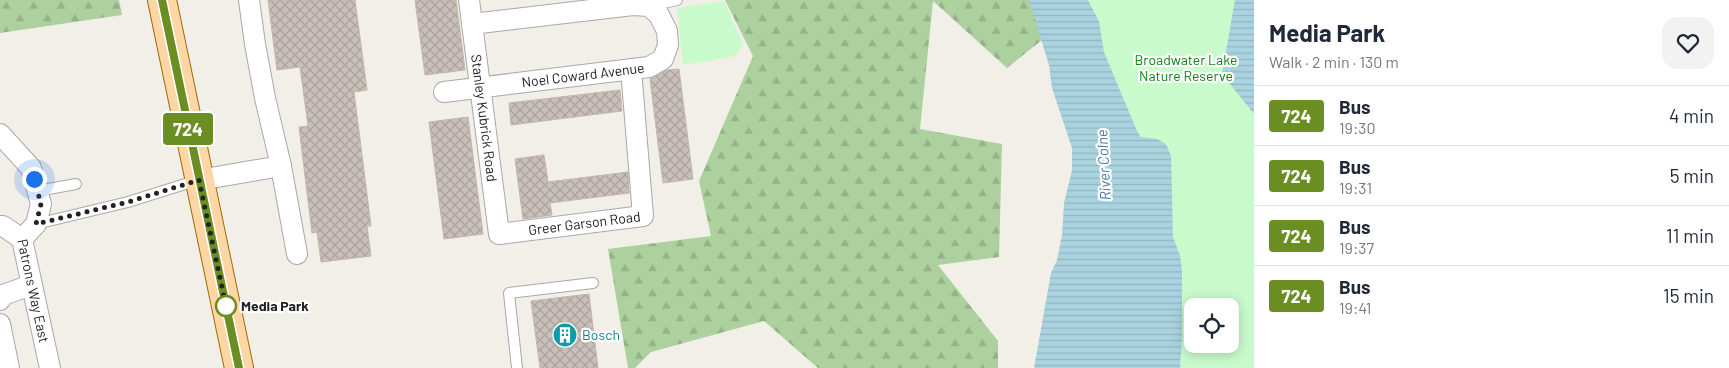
<!DOCTYPE html>
<meta charset="utf-8">
<style>
body{margin:0;font-family:Barlow,sans-serif;background:#f2f2f3;color:#1f2937;height:100vh;display:flex;flex-direction:column;font-size:19px;white-space:nowrap}
*{box-sizing:border-box;margin:0}
p{font-size:16px;color:#747a83}
.icon{flex:none;width:28px;height:28px;fill:none;stroke:currentColor;stroke-width:2;stroke-linecap:round;stroke-linejoin:round}
.map{position:relative;flex:1;overflow:hidden}
.sheet{display:flex;flex-direction:column;background:#fff;width:475px}
.sheet>*{flex:none}
.badge{padding:0 10px;border-radius:4px;font-size:18px;line-height:32px}
.controls{position:absolute;left:1184px;top:298px;display:grid;gap:10px}
.controls a{display:grid;place-items:center;width:55px;height:55px;border-radius:10px;background:#fff;box-shadow:0 2px 12px #0003;font-size:25px}
.you{position:absolute;width:25px;height:25px;margin:-12px;border:4px solid #fff;border-radius:50%;background:#1a73e8;box-shadow:0 0 0 8px #1a73e833}
.map>.badge{position:absolute;translate:-50% -50%;box-shadow:0 0 0 2px #fff}
.round{display:grid;place-items:center;flex:none;width:52px;height:52px;border-radius:15px;background:#f2f2f3}
.head{display:flex;align-items:center;justify-content:space-between;height:85px;padding:0 15px}
h1{font-size:24px;font-weight:700;line-height:38px}
ul{padding:0;list-style:none}
li{display:flex;align-items:center;gap:15px;height:60px;padding:0 15px;border-top:1px solid #e0e1e3}
li div{flex:1}
li b{display:block;font-size:19px}
li em{font-style:normal}
li .badge{min-width:55px;font-weight:700;text-align:center}
main{display:flex;flex:1;min-height:0}
.map>svg:first-child{display:block}
.forest{fill:url(#forest-firs)}
.park{fill:#c8facc;fill-rule:evenodd}
.water{fill:url(#water-rules)}
.building{fill:url(#building-cross-hatch);stroke:#c4b6ab}
.lines{fill:none;stroke-linecap:round;stroke-linejoin:round}
.service-casing{stroke:#a9a9a9;stroke-width:12}
.minor-casing{stroke:#a9a9a9;stroke-width:22}
.primary-casing{stroke:#a06b00;stroke-width:30}
.service{stroke:#fff;stroke-width:10}
.minor{stroke:#fff;stroke-width:20}
.primary{stroke:#fcd6a4;stroke-width:28}
.line-casing{stroke:#fff;stroke-width:11}
.line{stroke:#6b8e23;stroke-width:8}
.walk{stroke:#222;stroke-width:5;stroke-dasharray:0 9}
.stop-dot{fill:#fff;stroke:#6b8e23;stroke-width:2.5}
.labels{text-anchor:middle;stroke-width:4.5;stroke-linejoin:round;paint-order:stroke}
.park-label{font-size:14px;fill:#0c8416;stroke:#fff}
.street-label{font-size:14px;fill:#222;stroke:#fff}
.stop-label{font-size:14px;font-weight:bold;fill:#222;stroke:#fff;text-anchor:start}
.culture-label{font-size:14px;fill:#0d838f;stroke:#fff;text-anchor:start}
.water-label{font-size:15px;font-style:italic;fill:#4a7aab;stroke:#fff}
</style>
<main>
<div class="map">
<svg width="1254" height="368" viewBox="0 0 1254 368">
<defs>
<pattern id="forest-firs" width="22" height="20" patternUnits="userSpaceOnUse" patternTransform="scale(1.25)"><rect width="22" height="20" fill="#add19e"/><path d="M5 1l3.5 6h-7zM16 11l3.5 6h-7z" fill="#95b388"/></pattern>
<pattern id="water-rules" width="6" height="5" patternUnits="userSpaceOnUse" patternTransform="scale(1.25)"><rect width="6" height="5" fill="#aad3df"/><path d="M0 2.5h6" fill="none" stroke="#92b5bf"/></pattern>
<pattern id="building-cross-hatch" width="8" height="8" patternUnits="userSpaceOnUse" patternTransform="scale(1.25)"><rect width="8" height="8" fill="#c7bfb8"/><path d="M0 0l8 8M0 8l8-8" fill="none" stroke="#aba49e"/></pattern>
</defs>
<rect width="100%" height="100%" fill="#f2efe9"/>
<g class="forest">
<polygon points="0,0 119,0 122,15 0,33"/>
<polygon points="725,0 1031,0 1042,40 1007,68 933,1 920,129 1002,144 999,257 938,265 998,341 998,368 818,368 764,321 651,352 635,368 628,368 608,249 711,236 699,181 753,56"/>
</g>
<g class="park">
<path d="M1088,0h166v368h-74l2,-29 -2,-84 -7,-18 -1,-31 -15,-67 -16,-2 -4,-6 -33,-79 -5,-31zM1192,306h38v38h-38z"/>
<polygon points="724,1 743,44 735,56 683,65 677,8"/>
</g>
<g class="water">
<polygon points="1029,0 1088,0 1099,21 1104,52 1137,131 1141,137 1157,139 1166,144 1171,156 1173,237 1180,255 1182,271 1182,339 1180,368 1034,368 1051,273 1057,260 1062,235 1064,203 1072,170 1072,148 1052,88 1049,65"/>
<polygon points="1235,0 1254,0 1254,114 1222,74"/>
</g>
<g class="building">
<polygon points="268,0 355,0 367,90 354,92 371,226 367,226 371,256 321,262 317,232 312,233 299,127 308,126 300,67 277,70"/>
<polygon points="415,0 456,0 465,70 425,75"/>
<polygon points="679,69 693,179 663,183 650,79 667,70"/>
<polygon points="620,90 622,111 511,125 509,103"/>
<polygon points="468,117 483,234 444,239 429,122"/>
<polygon points="544,155 548,182 628,172 629,193 550,203 552,215 523,219 515,159"/>
<polygon points="589,294 598,368 540,368 531,301"/>
</g>
<g class="lines">
<defs>
<g id="service">
<polyline points="650,6 677,0"/>
<polyline points="37,191 76,184"/>
<polyline points="36,224 128,202 198,180"/>
<polyline points="517,368 509,293 593,283"/>
</g>
<g id="minor">
<polyline points="249,0 255,44 265,98 281,166 297,254"/>
<path id="s1" d="M469,0l30,234 144,-18 -12,-147"/>
<path id="s2" d="M444,92l205,-25 14,-8 5,-14 -1,-14 -8,-16 -10,-9 -16,-1 -161,19"/>
<polyline points="0,134 31,168 41,204 36,224 22,239"/>
<polyline points="199,180 281,166"/>
<path id="s3" d="M0,226h3l19,13 28,129"/>
<polyline points="0,300 3,295 31,285"/>
<polyline points="0,324 9,368"/>
</g>
<polyline id="primary" points="162,0 239,368"/>
</defs>
<use href="#service" class="service-casing"/>
<use href="#minor" class="minor-casing"/>
<use href="#primary" class="primary-casing"/>
<use href="#service" class="service"/>
<use href="#minor" class="minor"/>
<use href="#primary" class="primary"/>
</g>
<g class="lines">
<defs>
<polyline id="line" points="162,0 239,368"/>
</defs>
<use href="#line" class="line-casing"/>
<use href="#line" class="line"/>
<polyline class="walk" points="34,179 41,204 36,224 128,202 199,180 226,306"/>
</g>
<defs>
<symbol id="building-disc" viewBox="-11 -11 22 22"><circle r="9.5" fill="#0f9aa8" stroke="#fff"/><path d="M-4-6H4V6H1V3H-1V6H-4ZM-2.5-4.3h1.7v1.8h-1.7ZM.8-4.3h1.7v1.8H.8ZM-2.5-1h1.7V.8h-1.7ZM.8-1h1.7V.8H.8Z" fill="#fff"/></symbol>
</defs>
<g fill-rule="evenodd">
<use href="#building-disc" x="551" y="321" width="28" height="28"/>
</g>
<circle class="stop-dot" cx="226" cy="306" r="10"/>
<g class="labels">
<g class="park-label">
<text x="1186" y="65">Broadwater Lake<tspan x="1186" dy="16">Nature Reserve</tspan></text>
</g>
<g class="street-label">
<text dy="5" stroke="none"><textPath href="#s2" startOffset="140">Noel Coward Avenue</textPath></text>
<text dy="5" stroke="none"><textPath href="#s1" startOffset="119">Stanley Kubrick Road</textPath></text>
<text dy="5" stroke="none"><textPath href="#s1" startOffset="322">Greer Garson Road</textPath></text>
<text dy="5" stroke="none"><textPath href="#s3" startOffset="79">Patrons Way East</textPath></text>
</g>
<g class="stop-label">
<text x="241" y="311">Media Park</text>
</g>
<g class="culture-label">
<text x="582" y="340">Bosch</text>
</g>
<g class="water-label">
<text transform="translate(1104 165) rotate(-93)" y="5">River Colne</text>
</g>
</g>
</svg>
<div class="controls">
<a><svg class="icon" aria-label="locate" viewBox="0 0 24 24"><circle cx="12" cy="12" r="6"/><path d="M12 2v4M12 18v4M2 12h4M18 12h4"/></svg></a>
</div>
<div class="you" style="left:34px;top:179px"></div>
<b class="badge" style="left:188px;top:129px;background:#6b8e23;color:#fff">724</b>
</div>
<section class="sheet">
<div class="head"><div><h1>Media Park</h1><p>Walk · 2 min · 130 m</p></div><a class="round"><svg class="icon" aria-label="heart" viewBox="0 0 24 24"><path d="M12 20l-8-8c-3-5 5-10 8-4 3-6 11-1 8 4z"/></svg></a></div>
<ul>
<li><span class="badge" style="background:#6b8e23;color:#fff">724</span><div><b>Bus</b><p>19:30</p></div><em>4 min</em></li>
<li><span class="badge" style="background:#6b8e23;color:#fff">724</span><div><b>Bus</b><p>19:31</p></div><em>5 min</em></li>
<li><span class="badge" style="background:#6b8e23;color:#fff">724</span><div><b>Bus</b><p>19:37</p></div><em>11 min</em></li>
<li><span class="badge" style="background:#6b8e23;color:#fff">724</span><div><b>Bus</b><p>19:41</p></div><em>15 min</em></li>
</ul>
</section>
</main>
